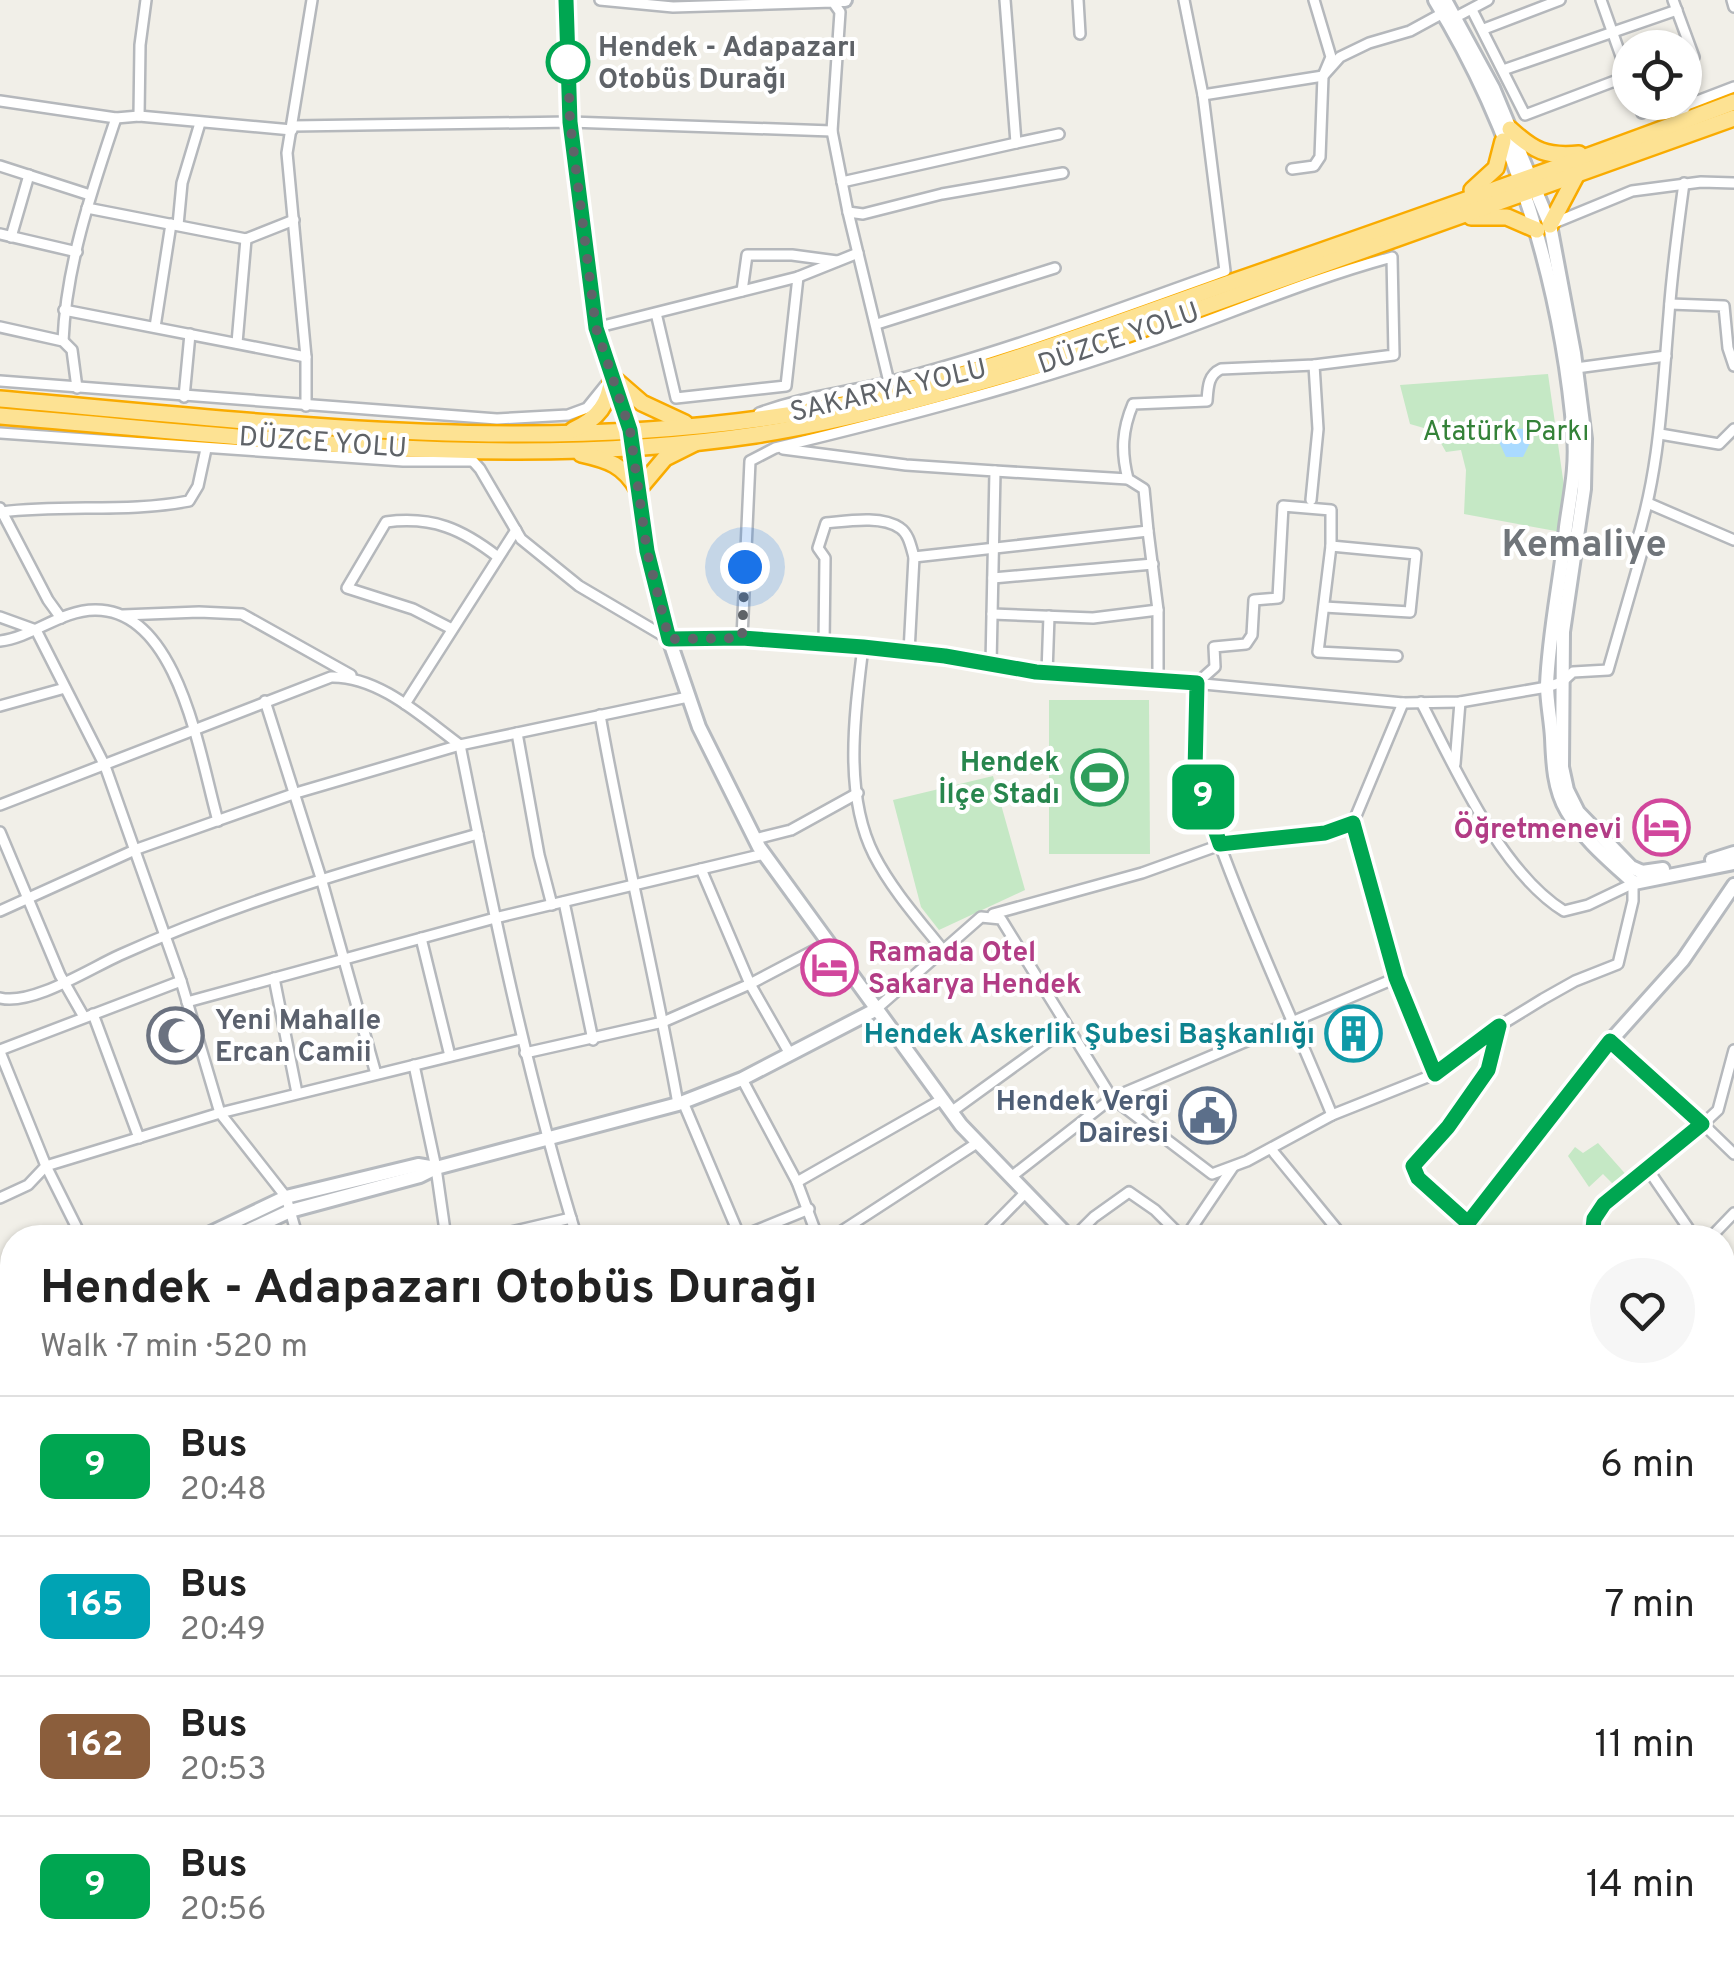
<!DOCTYPE html>
<meta charset="utf-8">
<style>
body{margin:0;font-family:Overpass,sans-serif;background:#f6f6f6;color:#222;height:100vh;display:flex;flex-direction:column;font-size:38px;white-space:nowrap}
*{box-sizing:border-box;margin:0}
p{font-size:32px;color:#767676}
.icon{flex:none;width:55px;height:55px;fill:none;stroke:currentColor;stroke-width:2;stroke-linecap:round;stroke-linejoin:round}
.map{position:relative;flex:1;overflow:hidden}
.drawer{position:absolute;left:0px;top:1225px;width:1735px;height:750px;display:flex;flex-direction:column;background:#fff;border-radius:40px 40px 0 0;box-shadow:0 2px 8px #0004}
.drawer>*{flex:none}
.badge{padding:0 20px;border-radius:15px;font-size:35px;line-height:65px}
.controls{position:absolute;left:1612px;top:30px;display:grid;gap:20px}
.controls a{display:grid;place-items:center;width:90px;height:90px;border-radius:50%;background:#fff;box-shadow:0 2px 8px #0004;font-size:50px}
.you{position:absolute;width:50px;height:50px;margin:-25px;border:8px solid #fff;border-radius:50%;background:#1a73e8;box-shadow:0 0 0 15px #1a73e833}
.map>.badge{position:absolute;translate:-50% -50%;box-shadow:0 0 0 5px #fff}
.round{display:grid;place-items:center;flex:none;width:105px;height:105px;border-radius:52px;background:#f6f6f6}
.head{display:flex;align-items:center;justify-content:space-between;height:170px;padding:0 40px}
h1{font-size:48px;font-weight:700;line-height:75px}
ul{padding:0;list-style:none}
li{display:flex;align-items:center;gap:30px;height:140px;padding:0 40px;border-top:2px solid #e0e0e0}
li div{flex:1}
li b{display:block;font-size:38px}
li em{font-style:normal}
li .badge{min-width:110px;font-weight:700;text-align:center}
.map>svg:first-child{display:block}
.green{fill:#c5e8c5}
.water{fill:#aadaff}
.lines{fill:none;stroke-linecap:round;stroke-linejoin:round}
.river{stroke:#aadaff;stroke-width:18}
.street-casing{stroke:#b5b8bc;stroke-width:14}
.secondary-casing{stroke:#b6babf;stroke-width:18}
.highway-casing{stroke:#f9ab00;stroke-width:20}
.street{stroke:#fff;stroke-width:9}
.secondary{stroke:#fff;stroke-width:12}
.highway{stroke:#fde293;stroke-width:15}
.line-casing{stroke:#fff;stroke-width:22}
.line{stroke:#00a651;stroke-width:15}
.walk{stroke:#5f6368;stroke-width:10;stroke-dasharray:0 18}
.stop-dot{fill:#fff;stroke:#00a651;stroke-width:5}
.labels{text-anchor:middle;stroke-width:8;stroke-linejoin:round;paint-order:stroke}
.stop-label{font-size:28px;font-weight:bold;fill:#5f6368;stroke:#fff;text-anchor:start}
.street-label{font-size:28px;fill:#5f6368;stroke:#fff}
.park-label{font-size:28px;fill:#348238;stroke:#fff}
.leisure-label{font-size:28px;font-weight:bold;fill:#27864d;stroke:#fff;text-anchor:end}
.hotel-label{font-size:28px;font-weight:bold;fill:#b23c85;stroke:#fff;text-anchor:end}
.worship-label{font-size:28px;font-weight:bold;fill:#5b616d;stroke:#fff;text-anchor:start}
.culture-label{font-size:28px;font-weight:bold;fill:#0d838f;stroke:#fff;text-anchor:end}
.service-label{font-size:28px;font-weight:bold;fill:#4e5e75;stroke:#fff;text-anchor:end}
.district-label{font-size:38px;font-weight:bold;fill:#70757a;stroke:#fff}
</style>
<div class="map">
<svg width="1734" height="1975" viewBox="0 0 1734 1975">
<rect width="100%" height="100%" fill="#f1efe8"/>
<g class="green">
<polygon points="1548,374 1565,493 1561,532 1464,514 1466,470 1461,450 1446,452 1434,431 1410,424 1400,385"/>
<polygon points="1049,700 1149,700 1150,854 1049,854"/>
<polygon points="993,776 1025,890 939,930 921,907 893,800"/>
<polygon points="1598,1143 1629,1178 1617,1188 1603,1174 1589,1187 1568,1156 1575,1147 1583,1153"/>
</g>
<polygon class="water" points="1508,418 1518,429 1531,428 1531,441 1523,457 1506,457 1499,442 1495,441 1494,430 1500,420"/>
<g class="lines">
<g class="river">
<polyline points="1722,1680 1734,1678"/>
<polyline points="1164,1975 1172,1962"/>
</g>
<defs>
<g id="street">
<polyline points="600,0 673,7 833,2 840,12 832,131 848,212 889,382"/>
<polyline points="1005,0 1016,143 1059,134"/>
<polyline points="1078,0 1080,34"/>
<polyline points="1601,0 1628,76"/>
<polyline points="1673,0 1694,57"/>
<polyline points="1732,0 1734,7"/>
<polyline points="1472,10 1525,115 1628,76 1630,80"/>
<polyline points="1456,17 1488,0"/>
<polyline points="1484,29 1560,0"/>
<polyline points="1503,70 1677,10"/>
<polyline points="1203,95 1323,76 1340,57 1369,43 1410,31 1443,13"/>
<polyline points="0,101 116,118 139,116 292,130"/>
<polyline points="1638,102 1642,113"/>
<polyline points="139,116 140,45 146,0"/>
<polyline points="1674,123 1687,105 1734,87"/>
<polyline points="293,126 570,122 832,131"/>
<polyline points="0,166 90,195"/>
<polyline points="1292,169 1314,166 1320,157 1323,76 1331,57 1314,0"/>
<polyline points="842,182 1016,143"/>
<polyline points="87,208 246,239 294,220"/>
<polyline points="848,212 863,214 942,194 1063,173"/>
<polyline points="1554,223 1632,191 1701,182 1734,183"/>
<polyline points="178,225 182,183 200,123"/>
<polyline points="0,234 77,252"/>
<polyline points="11,237 29,175"/>
<polyline points="798,277 858,253"/>
<polyline points="742,291 747,255 792,255 837,261"/>
<polyline points="1670,304 1724,306 1728,348 1734,366"/>
<polyline points="64,310 306,357"/>
<polyline points="877,324 1055,268"/>
<polyline points="0,327 63,341 72,350 77,388"/>
<polyline points="155,327 171,224"/>
<polyline points="595,328 798,277 786,386 676,398 656,313"/>
<path d="M63,341c3,-76 29,-151 53,-223"/>
<polyline points="237,343 246,239"/>
<polyline points="1576,368 1666,356"/>
<polyline points="0,381 497,419 568,415 587,408 612,377 595,328 570,122 565,0"/>
<polyline points="184,397 190,334"/>
<polyline points="306,406 306,357 287,153 312,0"/>
<path d="M759,413c45,-17 87,-20 133,-32 113,-29 223,-71 333,-110l-22,-176 -19,-95"/>
<polyline points="0,433 403,461 471,461"/>
<polyline points="1660,434 1719,444 1734,429"/>
<polyline points="783,449 906,465 995,471 991,664"/>
<polyline points="464,451 480,469 521,539 579,586 669,639 742,638 863,647 945,656 1035,672 1130,677 1403,703 1460,702 1547,687 1562,682 1573,672 1608,670 1642,552"/>
<polyline points="995,471 1128,479"/>
<polyline points="1311,500 1318,429 1314,365"/>
<polyline points="1650,504 1734,540"/>
<polyline points="0,508 48,600 61,618"/>
<path d="M2,512c62,-8 125,1 187,-11l9,-15 8,-37"/>
<polyline points="1148,531 1158,610 1158,679"/>
<path d="M1634,550c26,-77 28,-155 35,-236 3,-44 9,-87 15,-131"/>
<polyline points="993,578 1153,564"/>
<polyline points="1324,607 1410,612 1416,554 1331,546"/>
<polyline points="992,614 1093,618 1158,610"/>
<polyline points="123,615 199,612 242,614 351,675"/>
<polyline points="0,617 36,630 105,766 181,981 220,1113 286,1197 298,1238"/>
<path d="M452,629l-39,-20 -66,-21 39,-66c47,-6 76,7 112,35"/>
<path d="M742,638l8,-177 25,-13c129,-31 255,-64 380,-108 79,-28 156,-61 237,-83l2,98 -80,10 -93,4c-13,6 -13,18 -14,32l-74,3c-11,26 -12,48 -5,75l16,10 4,42 -234,26c-3,-10 -5,-23 -14,-29 -18,-13 -53,-7 -74,-5l-8,25 7,10 -1,87"/>
<path d="M0,641c33,-4 61,-31 95,-31 84,-1 105,148 123,211"/>
<path d="M863,647c-8,65 -20,147 11,208 18,35 45,65 69,95"/>
<polyline points="909,652 914,557"/>
<polyline points="1047,673 1049,616"/>
<polyline points="265,701 321,878 376,1074"/>
<path d="M1421,702c34,66 80,170 143,209l24,-6 46,-22"/>
<polyline points="405,704 516,530"/>
<polyline points="0,706 65,688"/>
<path d="M600,715c23,131 55,259 78,389"/>
<polyline points="517,733 539,855 552,905"/>
<polyline points="1455,764 1460,702"/>
<path d="M0,805l331,-128c48,-1 91,40 129,68 33,166 67,331 117,493"/>
<polyline points="1353,823 1325,833 1220,845 1195,772 1197,683 1215,667 1214,647 1246,644 1252,635 1254,600 1278,598 1283,506 1331,510 1331,546 1318,652 1397,656"/>
<polyline points="0,832 60,975 84,1017"/>
<polyline points="755,839 791,830 858,793"/>
<polyline points="701,869 750,984 790,1054"/>
<polyline points="564,902 593,1040"/>
<polyline points="0,911 137,849 296,793 460,745 688,697"/>
<path d="M993,914l149,-41 78,-28c33,91 75,179 112,270"/>
<polyline points="421,938 450,1056"/>
<polyline points="274,978 297,1093"/>
<polyline points="1396,978 1353,823 1403,703"/>
<path d="M0,998c32,8 89,-29 120,-43 115,-52 236,-87 358,-121"/>
<polyline points="187,1002 495,918 764,854"/>
<polyline points="875,1010 981,917 1001,919 1112,1098 1212,1174 1247,1161 1332,1115 1435,1074 1499,1026 1543,999 1575,981 1618,964 1633,901 1633,880"/>
<polyline points="93,1014 139,1138"/>
<polyline points="0,1050 181,981"/>
<polyline points="1734,1050 1718,1110 1703,1124 1734,1154"/>
<polyline points="0,1052 46,1166 82,1238"/>
<polyline points="525,1053 663,1022 750,984 828,943"/>
<polyline points="414,1065 436,1168 446,1238"/>
<polyline points="742,1079 797,1182 818,1238"/>
<polyline points="683,1102 740,1237 809,1209"/>
<polyline points="951,1112 1067,1028"/>
<polyline points="1271,1149 1344,1238"/>
<polyline points="1647,1168 1695,1238"/>
<polyline points="1011,1177 1112,1098 1396,978 1435,1074"/>
<polyline points="797,1182 941,1100"/>
<polyline points="0,1198 28,1185 46,1166 220,1113 521,1039"/>
<polyline points="1468,1223 1418,1178 1413,1167 1449,1127 1488,1070 1499,1026"/>
<polyline points="485,1238 571,1218"/>
<polyline points="831,1238 977,1143"/>
<polyline points="981,1238 1026,1192"/>
<polyline points="1073,1238 1094,1217 1129,1192 1155,1210 1183,1238"/>
<polyline points="1185,1238 1233,1167"/>
<polyline points="1593,1238 1594,1219 1604,1204 1703,1124 1610,1041"/>
<polyline points="1710,1238 1734,1213"/>
<polyline points="0,1278 12,1303"/>
<polyline points="5,1356 12,1374"/>
<polyline points="1722,1395 1734,1394"/>
<polyline points="0,1427 12,1418"/>
<polyline points="0,1517 12,1507"/>
<polyline points="0,1527 12,1543"/>
<polyline points="1722,1696 1734,1695"/>
<polyline points="1722,1714 1734,1730"/>
<polyline points="0,1721 12,1737"/>
<polyline points="0,1769 12,1760"/>
<polyline points="1722,1819 1732,1836 1722,1838"/>
<polyline points="1734,1833 1731,1848 1734,1854"/>
<polyline points="0,1841 12,1855"/>
<polyline points="1722,1939 1734,1928"/>
<polyline points="316,1962 327,1975"/>
<polyline points="454,1962 464,1975"/>
<polyline points="568,1962 579,1975"/>
<polyline points="680,1962 704,1975"/>
<polyline points="904,1962 932,1975"/>
<polyline points="1212,1962 1233,1975"/>
<polyline points="1465,1962 1471,1975"/>
<polyline points="1570,1962 1577,1975"/>
<polyline points="1665,1962 1678,1975"/>
<polyline points="1719,1962 1730,1975"/>
<polyline points="28,1975 43,1962"/>
<polyline points="153,1975 167,1962"/>
<polyline points="277,1975 287,1962"/>
<polyline points="705,1975 726,1973 740,1962"/>
<polyline points="1127,1975 1135,1962"/>
<polyline points="1188,1975 1196,1962"/>
<polyline points="1427,1975 1436,1962"/>
<polyline points="1641,1975 1654,1962"/>
<polyline points="1682,1975 1696,1962"/>
</g>
<g id="secondary">
<polyline points="833,0 845,0"/>
<path d="M1435,0c79,128 127,287 139,436 3,31 -4,61 -8,91 -5,52 -17,105 -19,158 0,17 4,35 5,53 1,25 2,51 15,73 16,28 43,50 67,72l100,-20"/>
<polyline points="1445,0 1493,88 1550,225 1574,353 1585,439 1584,489 1563,632 1562,767 1567,790 1578,812 1631,867 1642,872 1663,869"/>
<polyline points="613,380 630,430 647,551 669,639 699,727 759,847 961,1125 1070,1238"/>
<polyline points="1712,860 1734,853"/>
<polyline points="200,1238 286,1197 418,1165 436,1168"/>
<polyline points="232,1238 290,1211 420,1176 436,1168 678,1104 742,1079 875,1010"/>
<polyline points="1455,1238 1507,1176 1614,1037 1683,960 1734,885"/>
<polyline points="0,1341 12,1334"/>
<polyline points="0,1360 12,1352"/>
<polyline points="1722,1586 1734,1591"/>
<polyline points="0,1879 12,1870"/>
<polyline points="0,1896 12,1886"/>
<polyline points="934,1975 941,1962"/>
</g>
<g id="highway">
<path d="M1510,129c24,22 36,28 69,25"/>
<polyline points="1472,190 1496,168 1503,141"/>
<polyline points="1471,217 1507,217 1537,230"/>
<polyline points="1550,225 1578,172"/>
<polyline points="612,377 642,403 685,423"/>
<path d="M0,399c276,24 557,61 833,8 132,-26 258,-75 385,-120 173,-60 345,-120 516,-185"/>
<path d="M0,416c247,20 509,56 755,19 102,-16 202,-46 301,-75l678,-242"/>
<path d="M573,430c25,-11 36,-26 39,-53"/>
<path d="M581,454c27,6 43,11 57,36l27,-32 30,-15"/>
</g>
</defs>
<use href="#street" class="street-casing"/>
<use href="#secondary" class="secondary-casing"/>
<use href="#highway" class="highway-casing"/>
<use href="#street" class="street"/>
<use href="#secondary" class="secondary"/>
<use href="#highway" class="highway"/>
</g>
<g class="lines">
<defs>
<polyline id="line" points="566,0 570,122 596,328 630,430 647,551 669,639 742,638 863,647 945,656 1036,672 1197,683 1195,772 1220,844 1325,833 1353,823 1396,978 1435,1074 1499,1026 1488,1070 1448,1127 1413,1166 1418,1178 1468,1223 1610,1041 1702,1124 1604,1204 1594,1219 1592,1238"/>
</defs>
<use href="#line" class="line-casing"/>
<use href="#line" class="line"/>
<polyline class="walk" points="568,62 570,122 596,328 630,430 647,551 669,639 742,638 745,567"/>
</g>
<defs>
<symbol id="stadium-ring" viewBox="-11 -11 22 22"><circle r="9.5" fill="#fff" stroke="#2e9e5b" stroke-width="1.5"/><path d="M0-5a6.5 5 0 1 0 0 10a6.5 5 0 1 0 0-10ZM-3.5-1.8h7v3.6h-7Z" fill="#2e9e5b"/></symbol>
<symbol id="hotel-ring" viewBox="-11 -11 22 22"><circle r="9.5" fill="#fff" stroke="#d1479c" stroke-width="1.5"/><path d="M-6-4.5h1.5V1H6V5H4.5V3h-9V5H-6ZM-4 0a1.8 1.8 0 1 1 3.6 0ZM.5 0V-2.5h3Q6-2.5 6 0Z" fill="#d1479c"/></symbol>
<symbol id="building-ring" viewBox="-11 -11 22 22"><circle r="9.5" fill="#fff" stroke="#0f9aa8" stroke-width="1.5"/><path d="M-4-6H4V6H1V3H-1V6H-4ZM-2.5-4.3h1.7v1.8h-1.7ZM.8-4.3h1.7v1.8H.8ZM-2.5-1h1.7V.8h-1.7ZM.8-1h1.7V.8H.8Z" fill="#0f9aa8"/></symbol>
<symbol id="mosque-ring" viewBox="-11 -11 22 22"><circle r="9.5" fill="#fff" stroke="#6b7280" stroke-width="1.5"/><path d="M3.5-4.9A6 6 0 1 0 3.5 4.9A5 5 0 1 1 3.5-4.9Z" fill="#6b7280"/></symbol>
<symbol id="civic-ring" viewBox="-11 -11 22 22"><circle r="9.5" fill="#fff" stroke="#5c6f8a" stroke-width="1.5"/><path d="M-.6-6.5H3V-4.5H.6V-3L4-1V1h2V6H-6V1h2V-1L-.6-3ZM-1.2 2.5V6h2.4V2.5Z" fill="#5c6f8a"/></symbol>
</defs>
<g fill-rule="evenodd">
<use href="#stadium-ring" x="1068" y="746" width="63" height="63"/>
<use href="#hotel-ring" x="1630" y="796" width="63" height="63"/>
<use href="#hotel-ring" x="798" y="936" width="63" height="63"/>
<use href="#building-ring" x="1322" y="1002" width="63" height="63"/>
<use href="#mosque-ring" x="144" y="1004" width="63" height="63"/>
<use href="#civic-ring" x="1176" y="1084" width="63" height="63"/>
</g>
<circle class="stop-dot" cx="568" cy="62" r="20"/>
<g class="labels">
<g class="stop-label">
<text x="598" y="56">Hendek - Adapazarı<tspan x="598" dy="32">Otobüs Durağı</tspan></text>
</g>
<g class="street-label">
<text transform="translate(1118 337) rotate(-19)" y="10">DÜZCE YOLU</text>
<text transform="translate(888 389) rotate(-13)" y="10">SAKARYA YOLU</text>
<text transform="translate(323 441) rotate(4)" y="10">DÜZCE YOLU</text>
</g>
<g class="park-label">
<text x="1506" y="440">Atatürk Parkı</text>
</g>
<g class="leisure-label">
<text x="1060" y="771">Hendek<tspan x="1060" dy="32">İlçe Stadı</tspan></text>
</g>
<g class="hotel-label">
<text x="1622" y="838">Öğretmenevi</text>
<text x="868" y="961" text-anchor="start">Ramada Otel<tspan x="868" dy="32">Sakarya Hendek</tspan></text>
</g>
<g class="worship-label">
<text x="215" y="1029">Yeni Mahalle<tspan x="215" dy="32">Ercan Camii</tspan></text>
</g>
<g class="culture-label">
<text x="1315" y="1043">Hendek Askerlik Şubesi Başkanlığı</text>
</g>
<g class="service-label">
<text x="1169" y="1110">Hendek Vergi<tspan x="1169" dy="32">Dairesi</tspan></text>
</g>
<g class="district-label">
<text x="1584" y="556">Kemaliye</text>
</g>
</g>
</svg>
<div class="controls">
<a><svg class="icon" aria-label="locate" viewBox="0 0 24 24"><circle cx="12" cy="12" r="6"/><path d="M12 2v4M12 18v4M2 12h4M18 12h4"/></svg></a>
</div>
<div class="you" style="left:745px;top:567px"></div>
<b class="badge" style="left:1203px;top:797px;background:#00a651;color:#fff">9</b>
<section class="drawer">
<div class="head"><div><h1>Hendek - Adapazarı Otobüs Durağı</h1><p>Walk · 7 min · 520 m</p></div><a class="round"><svg class="icon" aria-label="heart" viewBox="0 0 24 24"><path d="M12 20l-8-8c-3-5 5-10 8-4 3-6 11-1 8 4z"/></svg></a></div>
<ul>
<li><span class="badge" style="background:#00a651;color:#fff">9</span><div><b>Bus</b><p>20:48</p></div><em>6 min</em></li>
<li><span class="badge" style="background:#00a3b4;color:#fff">165</span><div><b>Bus</b><p>20:49</p></div><em>7 min</em></li>
<li><span class="badge" style="background:#8b5e3c;color:#fff">162</span><div><b>Bus</b><p>20:53</p></div><em>11 min</em></li>
<li><span class="badge" style="background:#00a651;color:#fff">9</span><div><b>Bus</b><p>20:56</p></div><em>14 min</em></li>
</ul>
</section>
</div>
